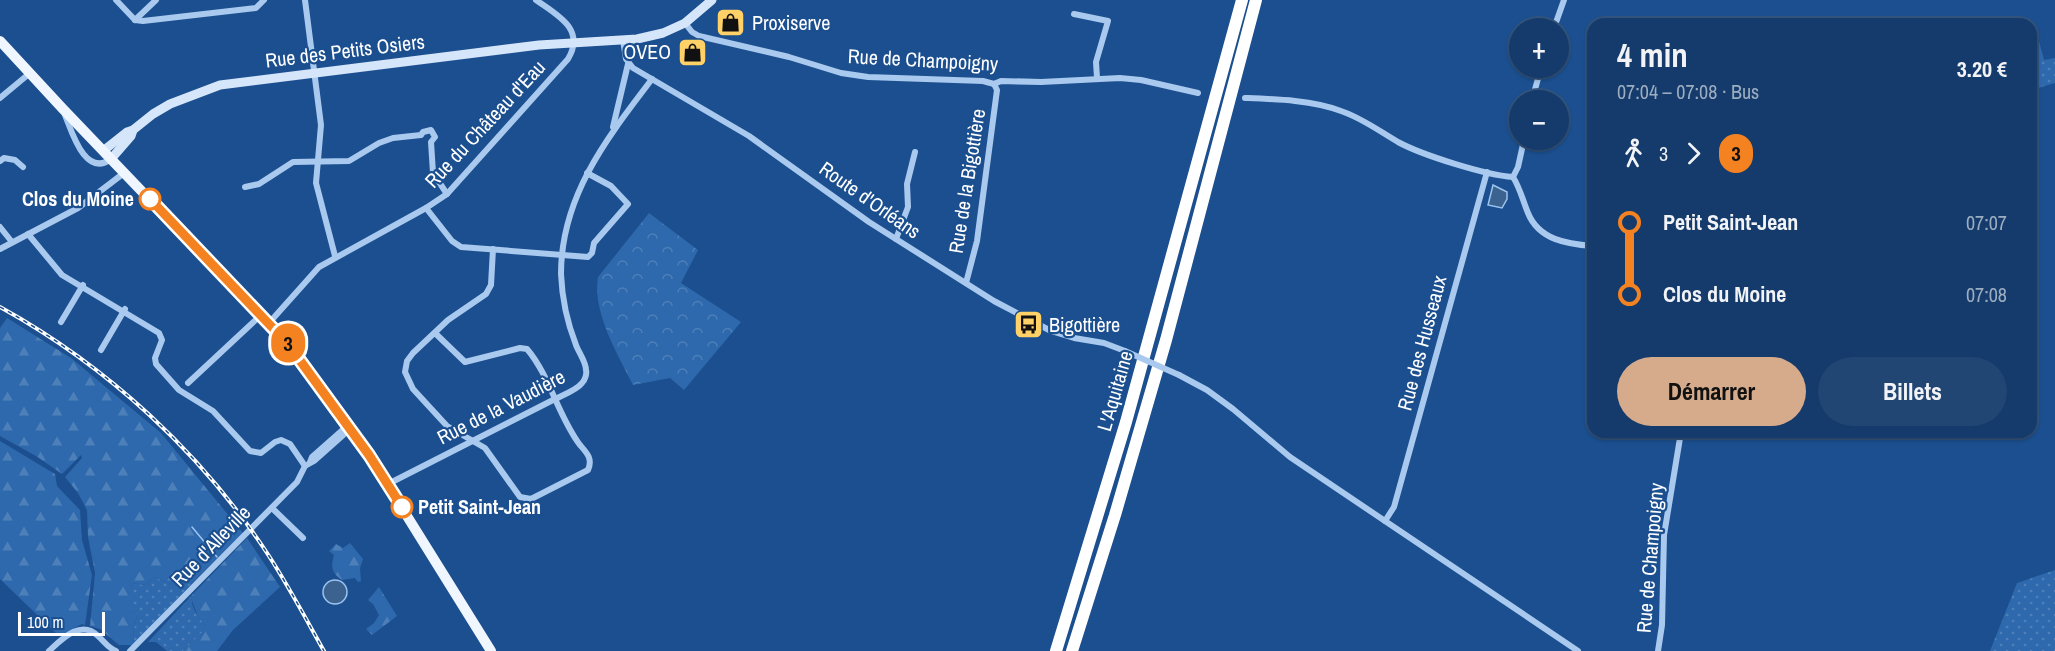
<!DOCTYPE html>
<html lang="fr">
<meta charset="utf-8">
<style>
body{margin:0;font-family:"Archivo Narrow",sans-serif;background:#214673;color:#f1f3f6;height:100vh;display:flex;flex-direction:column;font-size:22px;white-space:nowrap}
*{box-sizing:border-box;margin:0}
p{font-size:20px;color:#9dadc1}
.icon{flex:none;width:33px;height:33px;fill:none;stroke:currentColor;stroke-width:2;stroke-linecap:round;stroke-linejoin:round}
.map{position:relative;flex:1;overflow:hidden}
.side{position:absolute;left:1587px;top:18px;width:450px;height:420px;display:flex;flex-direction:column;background:#143b6b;border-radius:18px;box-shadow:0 2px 4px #0004,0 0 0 2px #33557e}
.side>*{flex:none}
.badge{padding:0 12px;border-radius:20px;font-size:21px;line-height:39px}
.buttons{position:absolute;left:1509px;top:18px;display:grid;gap:12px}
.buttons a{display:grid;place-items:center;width:60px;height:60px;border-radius:50%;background:#143b6b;box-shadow:0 2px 4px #0004,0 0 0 2px #33557e;font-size:30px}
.scale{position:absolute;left:18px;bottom:15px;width:87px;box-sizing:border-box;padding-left:6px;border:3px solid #fff;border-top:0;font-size:16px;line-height:21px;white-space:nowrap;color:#fff;-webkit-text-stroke:4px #1b4f8f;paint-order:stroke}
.map>.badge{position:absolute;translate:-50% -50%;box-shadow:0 0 0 3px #fff}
.legs{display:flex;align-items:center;gap:9px;height:66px;padding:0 30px;font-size:20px}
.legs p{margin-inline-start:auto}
.head{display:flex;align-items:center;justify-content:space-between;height:102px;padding:0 30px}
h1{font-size:33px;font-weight:700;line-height:45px}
.action{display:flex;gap:12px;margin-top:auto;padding:12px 30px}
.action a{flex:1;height:69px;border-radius:36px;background:#d6ab8b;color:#111;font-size:24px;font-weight:700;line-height:69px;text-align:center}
.action a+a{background:#214673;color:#f1f3f6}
ul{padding:0 30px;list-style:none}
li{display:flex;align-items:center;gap:21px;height:72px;font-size:22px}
li i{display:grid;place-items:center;width:9px;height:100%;margin:0 8px;background:currentColor}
li i::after{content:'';width:15px;height:15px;margin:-8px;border:4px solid;border-radius:50%;background:#143b6b}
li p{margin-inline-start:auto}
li:first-child i{background:linear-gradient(#0000 50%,currentColor 0)}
li:last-child i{background:linear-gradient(currentColor 50%,#0000 0)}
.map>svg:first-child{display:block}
.grass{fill:url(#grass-dots)}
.forest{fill:url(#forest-firs)}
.park{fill:url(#park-crowns)}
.water{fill:#3c6290;stroke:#9cc4f0;stroke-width:1.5}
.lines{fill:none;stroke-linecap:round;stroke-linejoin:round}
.stream{stroke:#9cc4f0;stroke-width:1.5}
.street{stroke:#a9c9ee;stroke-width:6}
.secondary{stroke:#d6e6fa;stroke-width:9}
.primary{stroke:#f0f6ff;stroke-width:10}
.highway{stroke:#fff;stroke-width:12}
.rail-casing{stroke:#fff;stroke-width:4}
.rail{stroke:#1b4f8f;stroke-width:1.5;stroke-dasharray:4.5;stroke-linecap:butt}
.street-bridge{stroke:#a9c9ee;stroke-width:6}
.line-1-casing{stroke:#fff;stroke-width:14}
.line-1{stroke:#f58220;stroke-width:9}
.stop-1-dot{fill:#fff;stroke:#f58220;stroke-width:3}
.labels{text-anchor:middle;stroke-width:4.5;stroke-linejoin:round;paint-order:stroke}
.poi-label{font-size:20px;fill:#fff;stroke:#1b4f8f;text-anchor:start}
.street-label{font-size:20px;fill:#fff;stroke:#1b4f8f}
.stop-label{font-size:20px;font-weight:bold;fill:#fff;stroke:#1b4f8f;text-anchor:end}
</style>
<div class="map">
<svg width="2055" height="651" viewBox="0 0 2055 651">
<defs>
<pattern id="grass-dots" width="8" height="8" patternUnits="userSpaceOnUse" patternTransform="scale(1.5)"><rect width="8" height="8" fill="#2e69ad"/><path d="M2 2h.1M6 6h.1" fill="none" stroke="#4d80b9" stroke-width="1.8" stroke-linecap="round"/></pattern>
<pattern id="forest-firs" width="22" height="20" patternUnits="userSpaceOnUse" patternTransform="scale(1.5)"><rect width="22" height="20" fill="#2e69ad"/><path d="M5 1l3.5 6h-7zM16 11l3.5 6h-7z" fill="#4d80b9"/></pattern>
<pattern id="park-crowns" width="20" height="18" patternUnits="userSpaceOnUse" patternTransform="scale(1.5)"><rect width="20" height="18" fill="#2e69ad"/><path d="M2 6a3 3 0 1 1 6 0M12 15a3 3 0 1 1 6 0" fill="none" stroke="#4d80b9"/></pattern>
</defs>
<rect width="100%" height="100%" fill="#1b4f8f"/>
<g class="grass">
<polygon points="2036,30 2044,60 2055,58 2055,83 2031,90 2031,31"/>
<polygon points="2055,570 2055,651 1990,651 2017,583"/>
<polygon points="154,577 179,587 188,581 193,582 134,645 133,633 137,616 124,603 130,597 132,583 145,585"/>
<path d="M192,595c-2,11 6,22 13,30l-2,7 -20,19h-16l-11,-9h-8z"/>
</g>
<g class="forest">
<polygon points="7,318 71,358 161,433 243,533 193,582 188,581 179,587 154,577 145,585 132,583 131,597 125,603 137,616 133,633 134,645 119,645 100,629 90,626 95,573 88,537 87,510 78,493 65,477 82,458 81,455 62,474 36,456 0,436 0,328"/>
<polygon points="0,441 55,474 57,486 80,510 82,540 92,575 85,625 82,624 59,636 0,579"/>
<polygon points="247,538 280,587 233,630 217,651 183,651 202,632 205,625 198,617 191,598 192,595"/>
<path d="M350,543l13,16 -3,9 1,13 -3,1 -3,-4 -13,2c-11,-7 -11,-14 -8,-25l-5,-4 7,-7 7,4z"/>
<polygon points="379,587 397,616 372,635 366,629 374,623 379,615 373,604 368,600"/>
</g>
<path class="park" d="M649,213l49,37 -17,33 60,39 -57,68 -14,-12 -37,7c-15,-30 -41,-73 -35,-108z"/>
<g class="water">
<polygon points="1493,185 1507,192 1507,199 1502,208 1488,205"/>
<circle cx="335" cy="592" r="12"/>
</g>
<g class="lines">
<polyline class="stream" points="192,527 217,557"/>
<g class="street">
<polyline points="116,0 135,20"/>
<polyline points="305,0 321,125 316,183 335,256"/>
<polyline points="1074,14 1108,21 1096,62 1097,78"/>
<polyline points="135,20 143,21 256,8 264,0"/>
<polyline points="135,20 156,0"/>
<polyline points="685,23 692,32 699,36 789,57 841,73 868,77 983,81 994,84 1001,81 1041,82 1120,78 1141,80 1198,93"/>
<polyline points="1554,28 1564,0"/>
<polyline points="623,40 626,59 633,68 749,136 869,222 994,301 1051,331 1074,338 1104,343 1125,351"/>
<polyline points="0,98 30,73"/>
<path d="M1245,98c29,1 68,2 96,13 21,7 38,20 57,31 24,13 87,33 115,35"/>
<polyline points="1532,100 1541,68"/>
<path d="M65,115c7,17 20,63 46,44"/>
<polyline points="613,127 628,64"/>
<polyline points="0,161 4,158 15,160 23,167"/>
<path d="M1513,177c7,11 10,24 15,36 11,27 39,31 65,33"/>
<polyline points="1513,177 1518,167 1524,140"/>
<polyline points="245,187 259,184 293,162 349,161 379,143 393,138 421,135 423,132 431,130 435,137 431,142 433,173 447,194"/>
<polyline points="426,208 452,241 461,247 588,257 592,253 594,243 628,204 611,186 587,173"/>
<polyline points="0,227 12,242"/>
<polyline points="28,234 62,275 159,333 162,340 155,358 156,364 179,390 213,411 250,451 261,453 275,442 281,440 290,444 305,466"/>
<polyline points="896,239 908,207 907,184 915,152"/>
<polyline points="0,249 78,208 124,173"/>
<polyline points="966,283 977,241 997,90 994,84"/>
<polyline points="61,322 83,285"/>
<path d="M269,323l50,-56 107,-59 21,-14 121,-135c18,-30 -11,-44 -32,-59"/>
<path d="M435,333l30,29 55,-14 7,1c23,27 31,67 53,96 7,8 13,14 8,25l-57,29 -11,-2 -35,-49 -38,-22 -34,-37 -8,-17 2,-11 6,-8 35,-33 38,-26 5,-9 2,-36"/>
<polyline points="101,350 125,309"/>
<polyline points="1179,375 1207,390 1233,409 1290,457 1578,651"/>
<polyline points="188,383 261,315"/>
<polyline points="310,462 312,457 346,427"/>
<path d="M388,484l167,-85c8,-4 22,-9 27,-16 3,-3 5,-9 4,-13 0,-8 -7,-17 -10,-25 -9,-23 -14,-47 -15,-71 0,-78 46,-136 91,-195"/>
<polyline points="272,508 303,538"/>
<polyline points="1385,521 1394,507 1487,172"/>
<path d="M49,651c13,-12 32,-32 49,-15 6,5 10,12 18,15"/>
<polyline points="130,651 297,482 305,466 314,461 350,429"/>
<polyline points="1658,651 1662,625 1664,535 1681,432"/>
</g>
<g class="secondary">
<polyline points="103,151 127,132 133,130 153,114 170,104 220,85 539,45 637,39 663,33 685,23 712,0"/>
<polyline points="111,159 131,136 133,130"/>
</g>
<polyline class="primary" points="0,41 63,109 288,344 369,455 491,651"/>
<g class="highway">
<polyline points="1056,651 1126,422 1242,0"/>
<polyline points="1072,651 1115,515 1166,340 1256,0"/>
</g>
<defs>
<path id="rail" d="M0,307c107,59 202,146 269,249 20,31 37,63 55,95"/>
</defs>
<use href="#rail" class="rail-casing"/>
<use href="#rail" class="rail"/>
<polyline class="street-bridge" points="1125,351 1179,375"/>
</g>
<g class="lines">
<defs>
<polyline id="line-1" points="150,199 288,344 369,455 402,507"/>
</defs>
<use href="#line-1" class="line-1-casing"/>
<use href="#line-1" class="line-1"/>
</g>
<defs>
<symbol id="shop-square" viewBox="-11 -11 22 22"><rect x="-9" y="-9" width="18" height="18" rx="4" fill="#ffd166" stroke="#1b4f8f"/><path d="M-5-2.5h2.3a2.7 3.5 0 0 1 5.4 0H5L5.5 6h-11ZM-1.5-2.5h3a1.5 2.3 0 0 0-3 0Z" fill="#111"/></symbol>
<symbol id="bus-square" viewBox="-11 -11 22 22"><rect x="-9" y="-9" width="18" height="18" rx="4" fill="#ffd166" stroke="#1b4f8f"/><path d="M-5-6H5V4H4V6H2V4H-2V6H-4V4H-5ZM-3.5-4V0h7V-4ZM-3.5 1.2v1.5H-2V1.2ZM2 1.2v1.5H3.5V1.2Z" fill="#111"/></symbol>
</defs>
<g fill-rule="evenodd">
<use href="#shop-square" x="714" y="6" width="33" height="33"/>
<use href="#shop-square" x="676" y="36" width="33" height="33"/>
<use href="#bus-square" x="1012" y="308" width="33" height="33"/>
</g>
<g class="stop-1-dot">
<circle cx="150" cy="199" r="10"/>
<circle cx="402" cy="507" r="10"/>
</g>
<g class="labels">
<g class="poi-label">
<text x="752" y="30">Proxiserve</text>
<text x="671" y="59" text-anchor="end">OVEO</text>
<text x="1049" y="332">Bigottière</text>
</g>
<g class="street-label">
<text transform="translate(345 51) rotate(-7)" y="7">Rue des Petits Osiers</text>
<text transform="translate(923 60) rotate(3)" y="7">Rue de Champoigny</text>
<text transform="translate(485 124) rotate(-47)" y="7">Rue du Château d'Eau</text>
<text transform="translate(967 181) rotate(-81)" y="7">Rue de la Bigottière</text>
<text transform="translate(870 200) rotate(35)" y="7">Route d'Orléans</text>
<text transform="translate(1422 343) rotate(-75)" y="7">Rue des Husseaux</text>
<text transform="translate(1115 391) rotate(-74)" y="7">L'Aquitaine</text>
<text transform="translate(501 407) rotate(-27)" y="7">Rue de la Vaudière</text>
<text transform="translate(211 546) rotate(-46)" y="7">Rue d'Alleville</text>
<text transform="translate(1650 558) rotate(-85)" y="7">Rue de Champoigny</text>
</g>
<g class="stop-label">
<text x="134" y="206">Clos du Moine</text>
<text x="418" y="514" text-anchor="start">Petit Saint-Jean</text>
</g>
</g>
</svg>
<div class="buttons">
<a>+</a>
<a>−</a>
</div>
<div class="scale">100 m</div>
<b class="badge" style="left:288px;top:343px;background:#f58220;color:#111">3</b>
<section class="side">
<div class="head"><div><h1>4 min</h1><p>07:04 – 07:08 · Bus</p></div><b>3.20 €</b></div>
<div class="legs"><svg class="icon" aria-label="walk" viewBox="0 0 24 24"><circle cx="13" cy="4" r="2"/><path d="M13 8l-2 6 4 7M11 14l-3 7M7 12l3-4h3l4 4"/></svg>3<svg class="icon" aria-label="forward" viewBox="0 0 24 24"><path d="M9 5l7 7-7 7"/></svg><b class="badge" style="background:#f58220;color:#111">3</b></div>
<ul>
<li><i style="color:#f58220"></i><b>Petit Saint-Jean</b><p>07:07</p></li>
<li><i style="color:#f58220"></i><b>Clos du Moine</b><p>07:08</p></li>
</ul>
<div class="action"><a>Démarrer</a><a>Billets</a></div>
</section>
</div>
